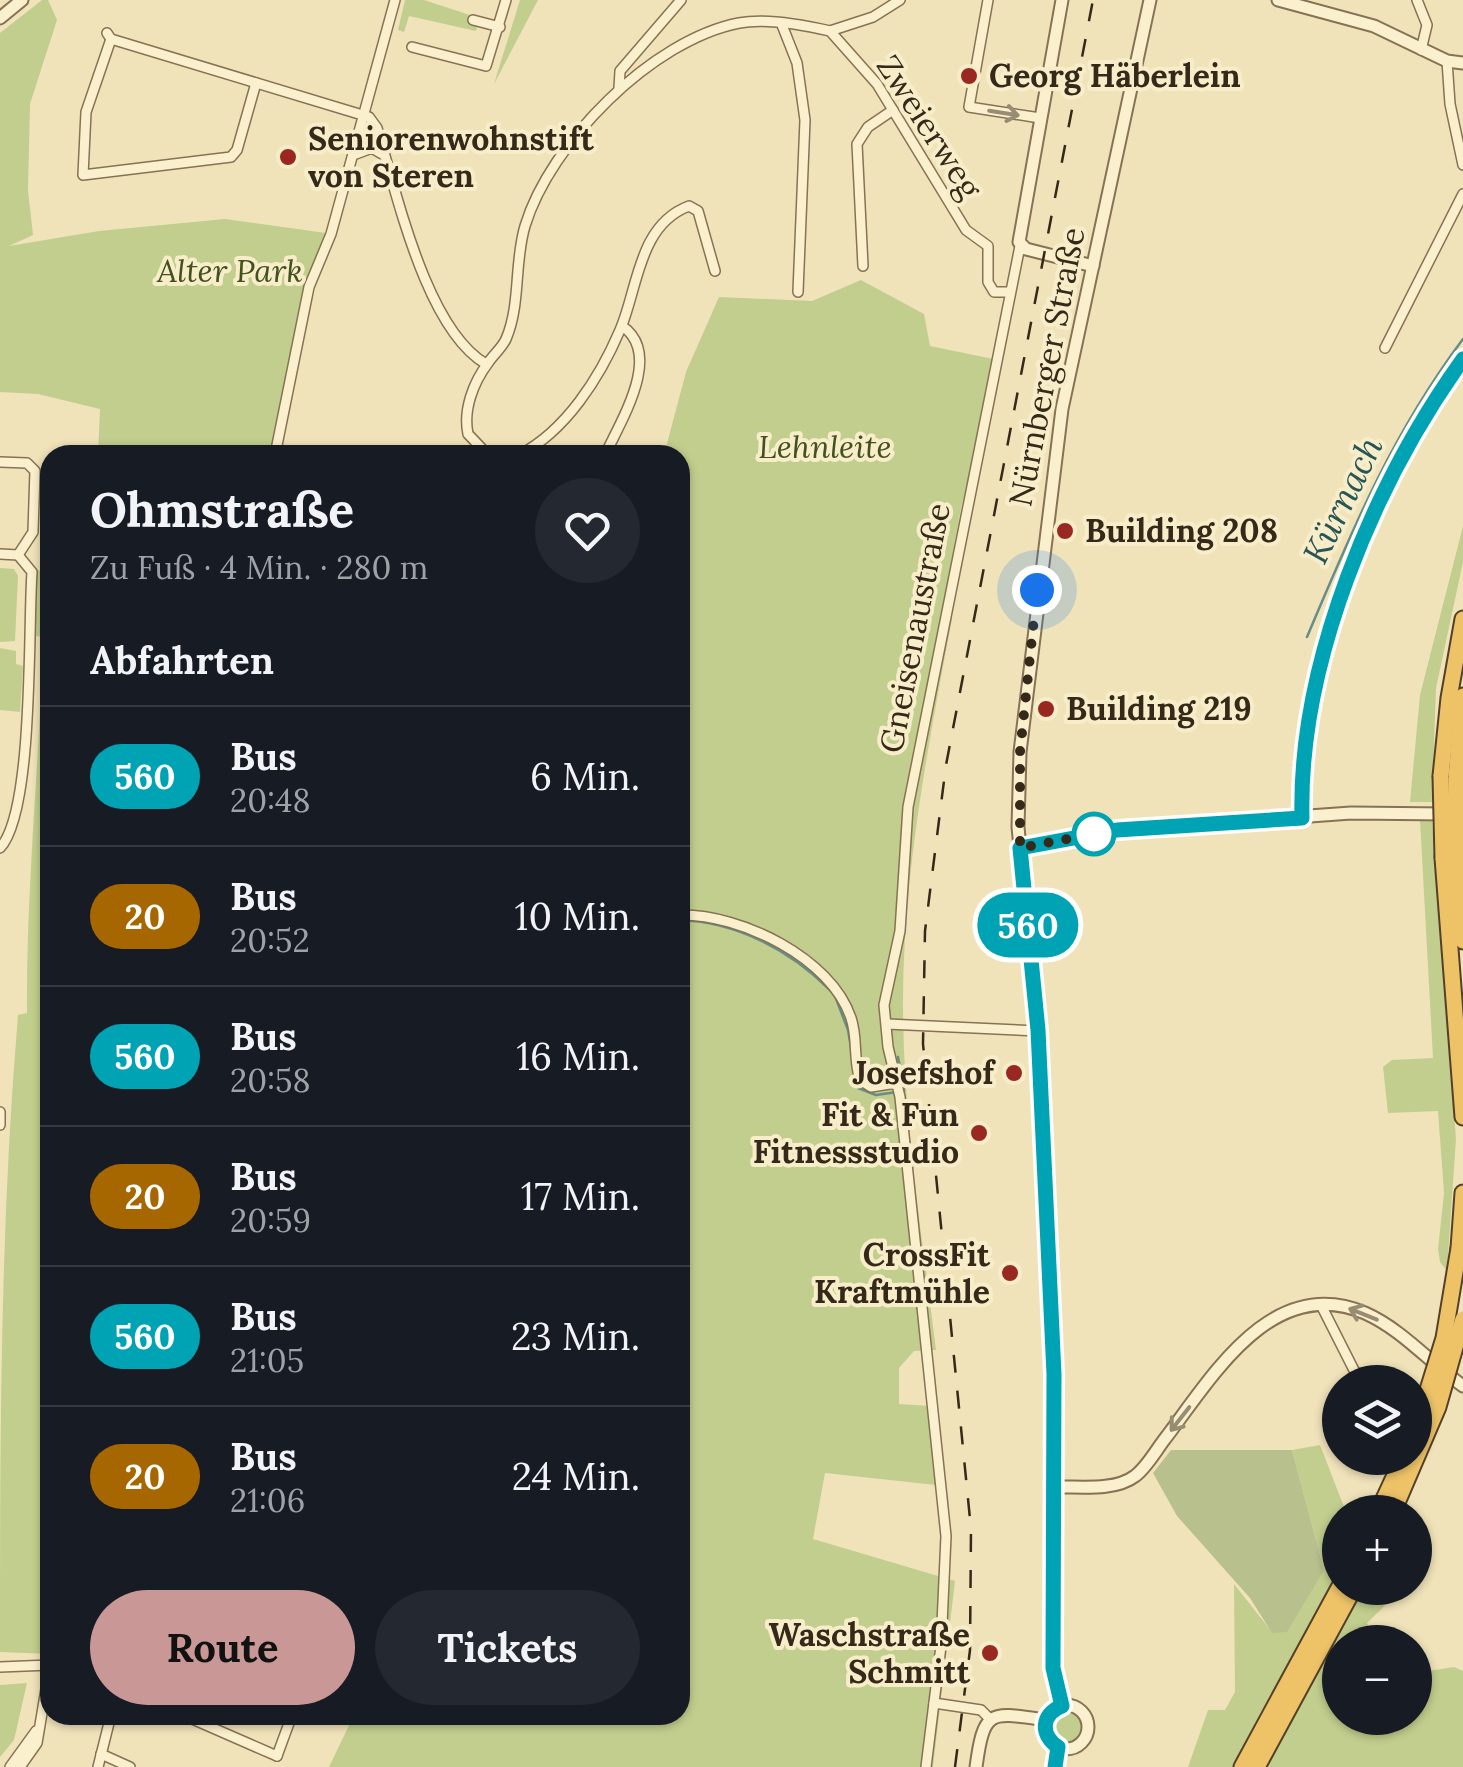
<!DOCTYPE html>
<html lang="de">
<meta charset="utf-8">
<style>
body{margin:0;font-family:Lora,serif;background:#242831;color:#f1f3f6;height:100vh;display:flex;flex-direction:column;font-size:38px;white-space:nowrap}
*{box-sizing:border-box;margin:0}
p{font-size:32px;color:#9ea1a6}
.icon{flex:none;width:55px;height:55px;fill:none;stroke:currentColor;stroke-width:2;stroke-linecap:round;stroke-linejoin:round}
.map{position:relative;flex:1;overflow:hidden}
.drawer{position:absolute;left:40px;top:445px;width:650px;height:1280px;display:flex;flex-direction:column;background:#171b24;border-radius:30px;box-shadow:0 2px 8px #0004}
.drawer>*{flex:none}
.badge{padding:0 20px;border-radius:32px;font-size:35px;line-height:65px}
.fabs{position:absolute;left:1322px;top:1365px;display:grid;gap:20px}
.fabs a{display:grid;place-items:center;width:110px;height:110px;border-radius:50%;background:#171b24;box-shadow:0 2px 8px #0004;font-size:50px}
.you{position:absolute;width:50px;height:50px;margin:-25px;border:8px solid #fff;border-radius:50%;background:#1a73e8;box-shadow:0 0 0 15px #1a73e833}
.map>.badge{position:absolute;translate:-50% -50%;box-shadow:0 0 0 5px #fff}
h2{padding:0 50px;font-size:38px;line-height:90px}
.round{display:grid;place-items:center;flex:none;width:105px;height:105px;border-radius:52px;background:#242831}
.summary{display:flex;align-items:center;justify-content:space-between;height:170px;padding:0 50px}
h1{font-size:48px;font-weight:800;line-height:75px}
.primary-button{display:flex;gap:20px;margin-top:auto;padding:20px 50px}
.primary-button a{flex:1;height:115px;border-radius:60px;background:#c99896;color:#111;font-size:40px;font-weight:800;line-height:115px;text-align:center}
.primary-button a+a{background:#242831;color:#f1f3f6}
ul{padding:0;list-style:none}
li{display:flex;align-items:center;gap:30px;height:140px;padding:0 50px;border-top:2px solid #363941}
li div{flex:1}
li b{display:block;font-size:38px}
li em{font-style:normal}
li .badge{min-width:110px;font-weight:700;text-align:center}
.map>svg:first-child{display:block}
.green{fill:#c2ce8e}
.cemetery{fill:#b8c18e}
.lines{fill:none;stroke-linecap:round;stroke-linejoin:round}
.stream{stroke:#668d86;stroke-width:2.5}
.minor-casing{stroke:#877253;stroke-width:12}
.tertiary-casing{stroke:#877253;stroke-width:15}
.trunk-casing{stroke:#544029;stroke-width:19}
.minor{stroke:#fbf0cd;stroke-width:9}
.tertiary{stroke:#fbf0cd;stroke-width:11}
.trunk{stroke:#eec368;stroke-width:15}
.rail{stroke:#352919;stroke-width:2.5;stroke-dasharray:18 18;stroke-linecap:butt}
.trunk-bridge-casing{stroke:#544029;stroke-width:19;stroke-linecap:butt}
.trunk-bridge{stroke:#eec368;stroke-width:15}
.oneway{stroke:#988c73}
.line-casing{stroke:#fff;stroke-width:22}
.line{stroke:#00a3b4;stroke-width:15}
.walk{stroke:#352919;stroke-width:10;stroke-dasharray:0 18}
.poi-dot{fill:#992821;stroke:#f7edc9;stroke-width:4}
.stop-dot{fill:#fff;stroke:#00a3b4;stroke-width:5}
.labels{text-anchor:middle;stroke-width:8;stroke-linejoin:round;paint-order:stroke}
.poi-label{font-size:32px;font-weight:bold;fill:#352919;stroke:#f7edc9;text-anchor:start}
.street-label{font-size:32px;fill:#352919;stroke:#f7edc9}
.park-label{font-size:32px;font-style:italic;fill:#42521f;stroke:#f7edc9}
.water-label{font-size:35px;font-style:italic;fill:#285556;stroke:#f7edc9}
</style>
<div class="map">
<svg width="1463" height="1767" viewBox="0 0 1463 1767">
<rect width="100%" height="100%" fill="#f0e3ba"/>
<g class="green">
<polygon points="42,0 48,0 57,20 30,104 28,190 33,235 9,246 99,231 225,219 326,233 310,271 270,455 98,455 100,409 38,394 0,392 0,33"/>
<polygon points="405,0 424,0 479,18 476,31 409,16 404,32 398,30"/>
<polygon points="520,0 538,0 494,84"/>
<path d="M861,280l63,34 6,32 68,14 -37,148 -20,109 11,2c-24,127 -49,255 -49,384 0,115 19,232 33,347l-22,1 -15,17v36l31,2 6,79 -111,-12 -12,66 142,42 -22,186h-604l25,-52h326v-1260h-16l22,-83 33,-75 93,4z"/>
<polygon points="1463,526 1463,562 1436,688 1432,802 1410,802 1420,695"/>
<polygon points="0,568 14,569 18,576 15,641 0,642"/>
<polygon points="36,570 50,572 48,637 33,636"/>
<path d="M50,640v1014l-50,-2c0,-213 0,-425 18,-637l9,-2c-1,-123 12,-246 16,-369z"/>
<polygon points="0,648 16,651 16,664 23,666 20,712 0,710"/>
<polygon points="1420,820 1432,820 1456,1139 1447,1271 1440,1262 1438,1249 1444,1193 1438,1111 1388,1113 1383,1067 1392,1060 1433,1058"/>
<polygon points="1320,1445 1346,1512 1340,1512 1340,1588 1403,1588 1367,1623 1378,1642 1340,1642 1340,1718 1415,1718 1415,1673 1454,1667 1463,1671 1463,1767 1188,1767 1208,1710 1225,1710 1235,1692 1234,1584 1272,1632 1324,1570 1292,1450"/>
<polygon points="27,1683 14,1740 0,1757 0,1685"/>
<circle cx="1067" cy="1727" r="15"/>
</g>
<polygon class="cemetery" points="1171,1450 1292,1450 1324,1570 1287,1632 1272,1633 1250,1598 1177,1516 1153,1473"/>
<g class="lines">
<g class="stream">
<path d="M1307,637c46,-109 85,-203 156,-298"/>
<path d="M680,920c57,2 110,30 150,70"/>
<polyline points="835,996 848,1030 858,1088 876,1095 904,1091 898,1057"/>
</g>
<defs>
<g id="minor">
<polyline points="988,0 969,107 1040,118"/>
<polyline points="1417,0 1427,25 1421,50"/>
<polyline points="473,20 500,27"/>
<polyline points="782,25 797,63 805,120 798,292"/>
<polyline points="830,31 873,17 900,0"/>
<path d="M107,33l4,6 258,78 8,11c20,66 49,201 109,236"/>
<polyline points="111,39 86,112 83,175 231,157 237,150 256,83"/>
<polyline points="412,47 486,66 506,0"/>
<polyline points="1447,61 1450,104 1463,165"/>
<polyline points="619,88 620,71 681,0"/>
<polyline points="356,154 372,148 384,155"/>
<polyline points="863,266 857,144 868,127 893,110"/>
<polyline points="1385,348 1463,194"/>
<polyline points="275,455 309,287 331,234 395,0"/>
<path d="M488,455l-20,-21c-5,-24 5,-51 20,-71 5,-8 14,-15 18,-24 15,-35 8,-77 19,-113 25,-83 127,-186 214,-203 26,-5 65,2 91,8l47,53 89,146 22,16v36l6,10h14"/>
<path d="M519,455c47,-24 81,-78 101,-125 18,-41 18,-105 69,-124l9,5 17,60"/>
<path d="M605,455c15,-33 59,-101 17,-129"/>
<polyline points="0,462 27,463 35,471 33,532 18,555"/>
<polyline points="0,554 18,555"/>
<path d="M0,848c34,-36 28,-220 32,-276l-14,-17"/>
<path d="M680,915c61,-1 151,43 171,103 7,20 2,42 9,62l11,7 25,-4"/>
<polyline points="887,1024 1038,1031"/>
<polyline points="0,1112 0,1125"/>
<polyline points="1321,1305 1360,1382"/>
<polyline points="0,1667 50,1665"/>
<polyline points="934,1703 981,1710 989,1718"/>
<polyline points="183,1715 277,1756"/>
<polyline points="101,1754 130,1767"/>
<polyline points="277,1756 292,1715"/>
<polyline points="10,1767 36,1731"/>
<polyline points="20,1767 37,1743 50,1665"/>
<polyline points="98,1767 111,1715"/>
<polyline points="926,1767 941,1646 946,1536 900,1097 888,1047 884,1005 900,931 908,807 1020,246"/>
</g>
<g id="tertiary">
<polyline points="1062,0 1019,242 1026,249 1093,266"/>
<polyline points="1278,0 1374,26 1447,61 1463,63"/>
<polyline points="0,18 22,0"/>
<path d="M1303,818c-4,-155 71,-335 160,-459"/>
<polyline points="1020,848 1117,830 1351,813 1447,814"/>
<path d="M1053,1487c24,-1 61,5 82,-11 11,-8 20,-24 29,-36 47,-61 107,-167 201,-127 38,17 65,50 98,73"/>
<circle cx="1066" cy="1727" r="22"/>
<polyline points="1062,1706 1053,1669 1054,1374 1038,1031 1018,827 1020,752 1062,409 1150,0"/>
<path d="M976,1767c8,-59 14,-55 70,-47"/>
<polyline points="1055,1767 1058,1747"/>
</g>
<g id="trunk">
<polyline points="1441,776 1449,698 1463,619"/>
<polyline points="1456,778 1463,696"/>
<polyline points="1456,856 1463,941"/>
<polyline points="1443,858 1463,1117"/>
<polyline points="1459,1248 1463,1193"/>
<polyline points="1242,1767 1340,1586"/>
<polyline points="1257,1767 1354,1588"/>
</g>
</defs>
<use href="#minor" class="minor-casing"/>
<use href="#tertiary" class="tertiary-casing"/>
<use href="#trunk" class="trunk-casing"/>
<use href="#minor" class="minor"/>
<use href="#tertiary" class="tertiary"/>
<use href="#trunk" class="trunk"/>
<polyline class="rail" points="955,1767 970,1650 971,1529 923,1044 925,931 946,765 1093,0"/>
<defs>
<g id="trunk-bridge">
<polyline points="1441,776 1443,858"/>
<polyline points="1456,778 1456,856"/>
<polyline points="1415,1432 1444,1338 1459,1248"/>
<polyline points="1378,1512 1403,1458"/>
<polyline points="1393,1512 1438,1407 1463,1319"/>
</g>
</defs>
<use href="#trunk-bridge" class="trunk-bridge-casing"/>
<use href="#trunk-bridge" class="trunk-bridge"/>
</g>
<defs><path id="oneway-shaft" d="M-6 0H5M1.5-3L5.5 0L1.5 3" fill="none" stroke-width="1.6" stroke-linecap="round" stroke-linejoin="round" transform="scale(2.5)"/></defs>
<g class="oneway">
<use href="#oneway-shaft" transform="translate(1004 113) rotate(9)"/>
<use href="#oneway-shaft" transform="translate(1363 1314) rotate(-158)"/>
<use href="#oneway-shaft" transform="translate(1180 1419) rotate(128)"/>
</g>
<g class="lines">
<defs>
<path id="line" d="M1055,1767l3,-20c-18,-12 -17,-33 4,-41l-9,-38 1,-294 -16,-344 -18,-182 97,-18 185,-12c-4,-155 72,-335 161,-459"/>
</defs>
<use href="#line" class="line-casing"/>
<use href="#line" class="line"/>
<polyline class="walk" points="1037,590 1020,752 1020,848 1094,834"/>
</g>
<g class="poi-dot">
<circle cx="969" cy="76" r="10"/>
<circle cx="288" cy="157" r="10"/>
<circle cx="1065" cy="531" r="10"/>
<circle cx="1046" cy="709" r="10"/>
<circle cx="1014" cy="1073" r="10"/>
<circle cx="979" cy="1133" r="10"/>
<circle cx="1010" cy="1273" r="10"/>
<circle cx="990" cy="1653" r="10"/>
</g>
<circle class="stop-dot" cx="1094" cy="834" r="20"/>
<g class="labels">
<g class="poi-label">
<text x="989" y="87">Georg Häberlein</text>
<text x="308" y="150">Seniorenwohnstift<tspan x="308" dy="37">von Steren</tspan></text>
<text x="1085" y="542">Building 208</text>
<text x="1066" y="720">Building 219</text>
<text x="994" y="1084" text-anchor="end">Josefshof</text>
<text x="959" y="1126" text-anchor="end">Fit &amp; Fun<tspan x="959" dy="37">Fitnessstudio</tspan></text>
<text x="990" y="1266" text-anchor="end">CrossFit<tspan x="990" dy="37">Kraftmühle</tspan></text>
<text x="970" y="1646" text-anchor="end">Waschstraße<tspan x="970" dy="37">Schmitt</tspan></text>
</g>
<g class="street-label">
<text transform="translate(929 127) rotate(57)" y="11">Zweierweg</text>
<text transform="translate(1047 367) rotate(-79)" y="11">Nürnberger Straße</text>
<text transform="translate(915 628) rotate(-79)" y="11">Gneisenaustraße</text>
</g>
<g class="park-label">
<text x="230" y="282">Alter Park</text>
<text x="825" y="458">Lehnleite</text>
</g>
<g class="water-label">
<text transform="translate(1343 500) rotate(-64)" y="12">Kürnach</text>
</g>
</g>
</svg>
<div class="fabs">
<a><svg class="icon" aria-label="layers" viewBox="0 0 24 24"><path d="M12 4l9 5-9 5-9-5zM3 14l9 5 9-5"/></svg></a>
<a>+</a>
<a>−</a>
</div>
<div class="you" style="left:1037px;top:590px"></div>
<b class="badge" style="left:1028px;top:925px;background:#00a3b4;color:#fff">560</b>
<section class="drawer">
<div class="summary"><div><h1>Ohmstraße</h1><p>Zu Fuß · 4 Min. · 280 m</p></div><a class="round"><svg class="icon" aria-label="heart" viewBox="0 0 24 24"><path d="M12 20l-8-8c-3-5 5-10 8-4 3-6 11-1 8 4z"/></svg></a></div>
<h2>Abfahrten</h2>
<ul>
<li><span class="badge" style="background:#00a3b4;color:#fff">560</span><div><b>Bus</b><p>20:48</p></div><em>6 Min.</em></li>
<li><span class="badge" style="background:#a76700;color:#fff">20</span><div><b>Bus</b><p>20:52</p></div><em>10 Min.</em></li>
<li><span class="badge" style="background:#00a3b4;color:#fff">560</span><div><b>Bus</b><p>20:58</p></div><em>16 Min.</em></li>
<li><span class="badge" style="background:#a76700;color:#fff">20</span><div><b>Bus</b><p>20:59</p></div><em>17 Min.</em></li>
<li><span class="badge" style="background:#00a3b4;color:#fff">560</span><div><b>Bus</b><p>21:05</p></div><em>23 Min.</em></li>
<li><span class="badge" style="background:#a76700;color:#fff">20</span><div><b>Bus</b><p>21:06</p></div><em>24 Min.</em></li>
</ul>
<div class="primary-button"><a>Route</a><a>Tickets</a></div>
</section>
</div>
